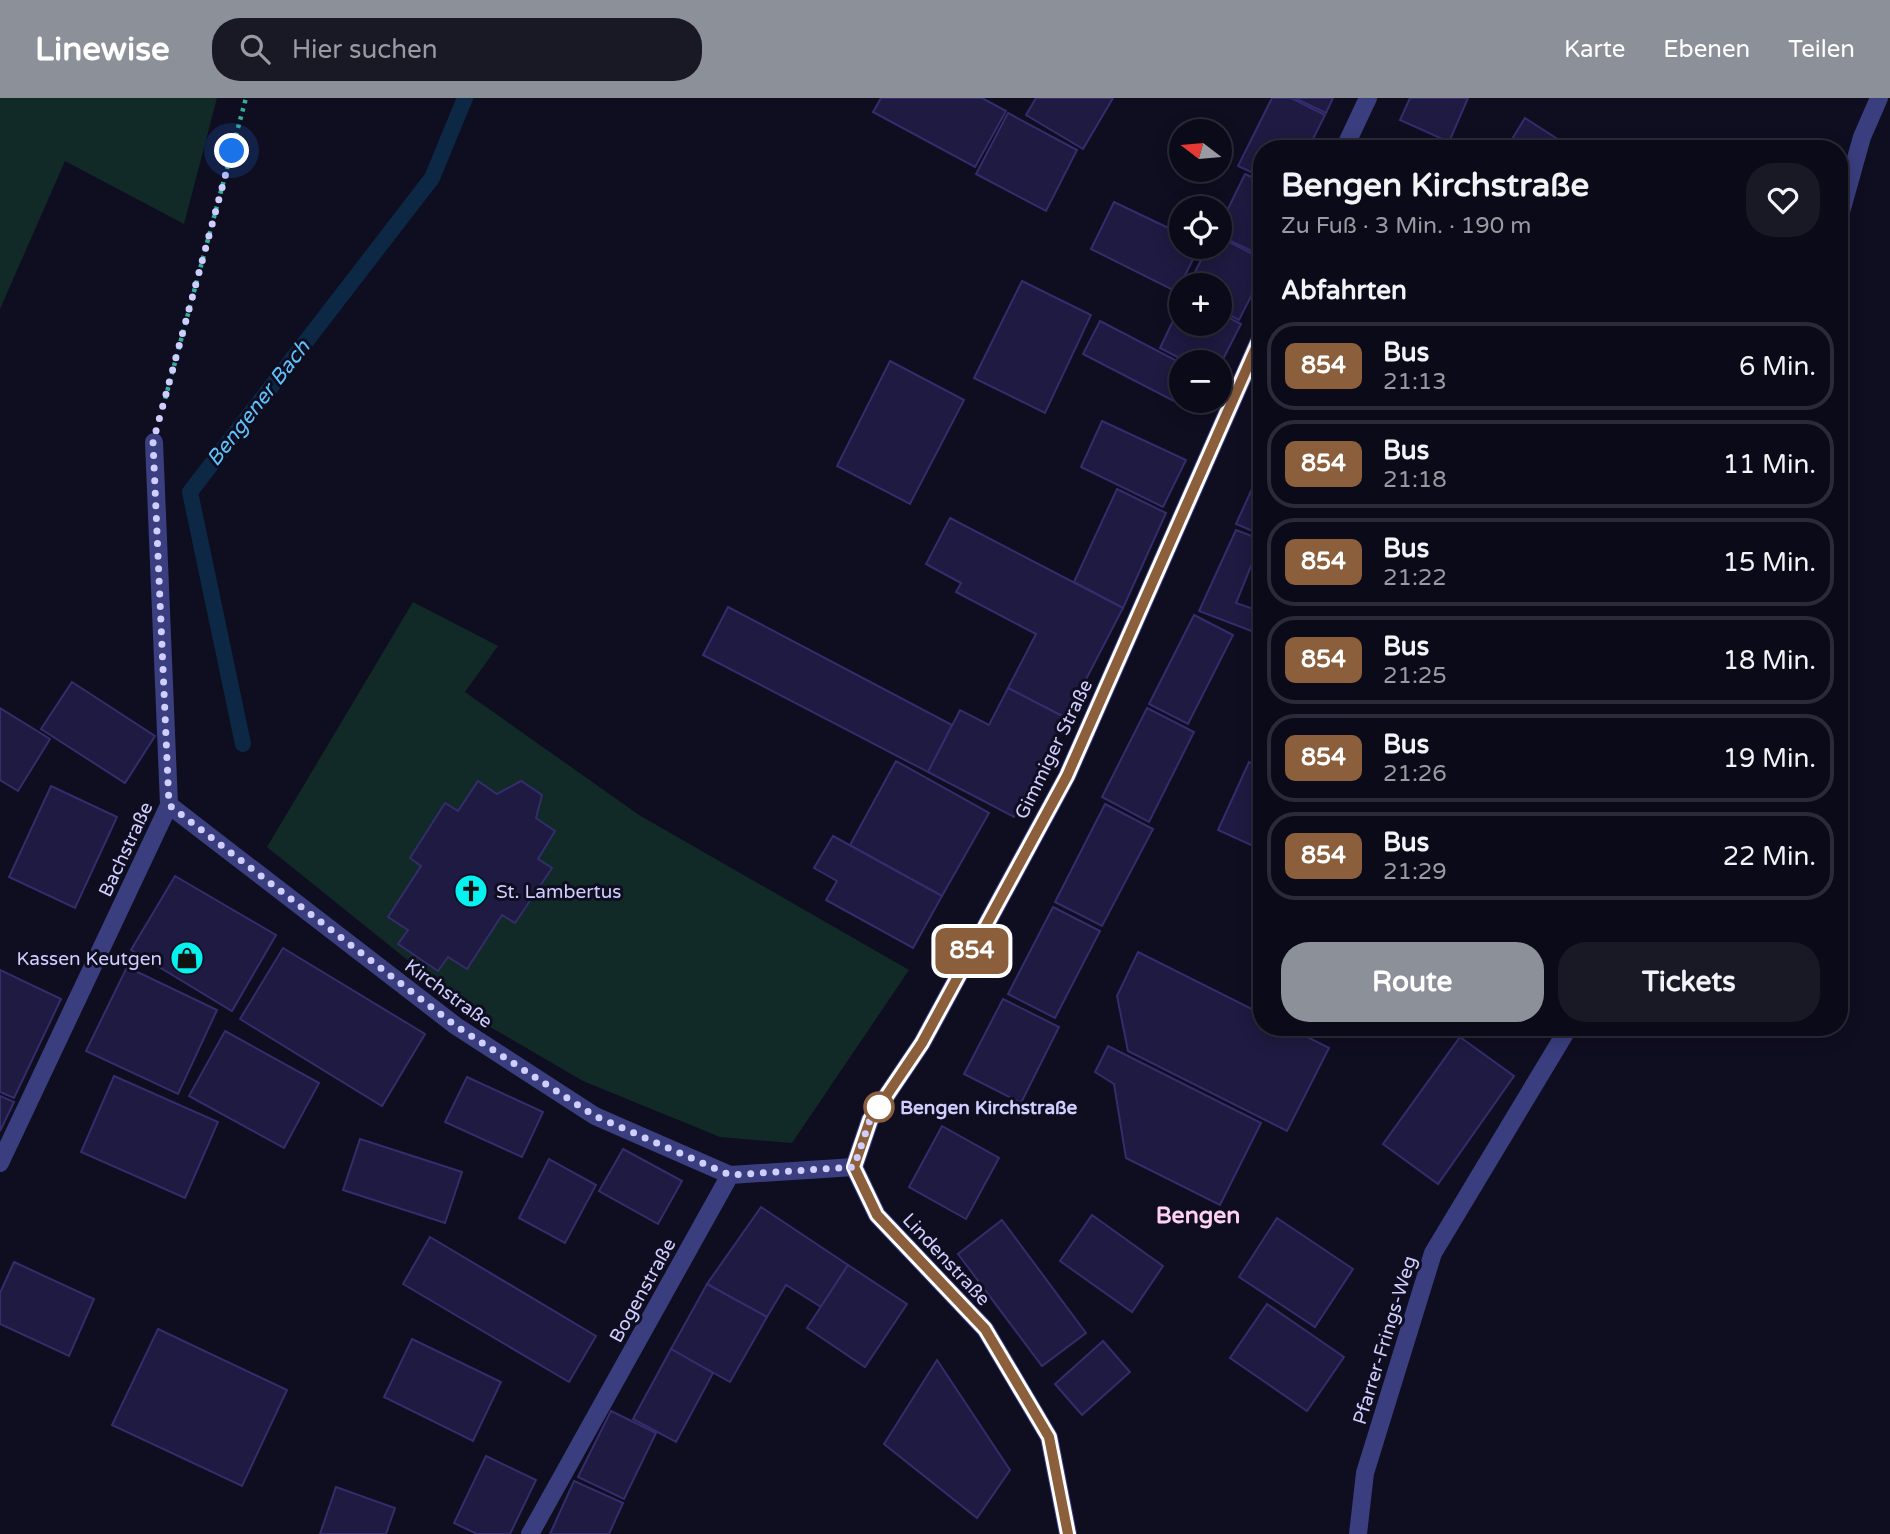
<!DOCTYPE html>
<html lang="de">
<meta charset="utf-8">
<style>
body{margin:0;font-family:"Varela Round",sans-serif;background:#191825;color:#f1f3f6;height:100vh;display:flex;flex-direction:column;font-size:26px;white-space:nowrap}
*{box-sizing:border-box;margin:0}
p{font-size:23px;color:#9a9aa2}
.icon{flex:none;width:38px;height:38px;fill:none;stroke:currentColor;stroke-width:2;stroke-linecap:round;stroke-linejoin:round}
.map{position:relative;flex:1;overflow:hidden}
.side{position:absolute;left:1253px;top:42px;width:595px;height:896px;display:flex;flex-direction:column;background:#0b0a18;border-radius:28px;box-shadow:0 4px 18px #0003,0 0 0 2px #2b2b37}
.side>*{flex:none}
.badge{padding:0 14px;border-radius:10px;font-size:24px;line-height:46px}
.needle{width:46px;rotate:286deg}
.buttons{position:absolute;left:1169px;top:21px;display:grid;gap:14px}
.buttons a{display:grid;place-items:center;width:63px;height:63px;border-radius:50%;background:#0b0a18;box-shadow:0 4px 18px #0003,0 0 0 2px #2b2b37;font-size:35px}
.you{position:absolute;width:35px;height:35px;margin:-18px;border:5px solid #fff;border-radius:50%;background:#1a73e8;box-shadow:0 0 0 10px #1a73e833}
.map>.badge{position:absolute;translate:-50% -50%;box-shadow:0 0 0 4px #fff}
h2{padding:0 28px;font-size:26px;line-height:63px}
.round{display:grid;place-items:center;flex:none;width:74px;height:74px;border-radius:28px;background:#191825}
.head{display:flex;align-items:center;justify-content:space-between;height:119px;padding:0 28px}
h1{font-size:33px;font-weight:700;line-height:52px}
.button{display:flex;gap:14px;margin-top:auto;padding:14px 28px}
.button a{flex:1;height:80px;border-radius:28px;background:#8c9099;color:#fff;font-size:28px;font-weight:700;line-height:80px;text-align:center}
.button a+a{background:#191825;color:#f1f3f6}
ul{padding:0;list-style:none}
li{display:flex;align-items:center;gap:21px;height:88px;margin:0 14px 10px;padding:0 14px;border:4px solid #2b2b37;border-radius:28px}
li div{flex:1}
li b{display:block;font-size:26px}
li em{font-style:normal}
li .badge{min-width:77px;font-weight:700;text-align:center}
header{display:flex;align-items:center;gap:42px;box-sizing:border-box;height:98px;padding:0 35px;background:#8c9099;color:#fff}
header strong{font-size:33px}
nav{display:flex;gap:38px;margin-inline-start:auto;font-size:24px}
.search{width:490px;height:63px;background:#191825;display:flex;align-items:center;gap:18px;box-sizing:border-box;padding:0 24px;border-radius:28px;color:#9a9aa2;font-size:26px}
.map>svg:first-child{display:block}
.green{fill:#112a27}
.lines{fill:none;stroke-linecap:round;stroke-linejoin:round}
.stream{stroke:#0d2845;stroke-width:16}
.building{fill:#1e1a41;stroke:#332d6c;stroke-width:2}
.path{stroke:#31af9a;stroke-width:4.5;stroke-dasharray:3.5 5;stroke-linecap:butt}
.minor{stroke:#3a3e7e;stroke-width:18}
.line-casing{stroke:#fff;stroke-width:16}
.line{stroke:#8b5e3c;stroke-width:10}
.walk{stroke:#cfcefe;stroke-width:7;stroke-dasharray:0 12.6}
.stop-dot{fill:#fff;stroke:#8b5e3c;stroke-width:3.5}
.labels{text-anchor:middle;stroke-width:6;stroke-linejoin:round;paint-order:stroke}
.street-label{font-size:19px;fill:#cfcefe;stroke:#0f0d20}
.poi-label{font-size:19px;fill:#cfcefe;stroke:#0f0d20;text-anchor:start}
.stop-label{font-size:19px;font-weight:bold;fill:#cfcefe;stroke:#0f0d20;text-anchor:start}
.water-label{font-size:21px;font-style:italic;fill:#5fc3fb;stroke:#0f0d20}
.quarter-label{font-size:23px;font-weight:bold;fill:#fed0f2;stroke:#0f0d20}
</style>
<header>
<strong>Linewise</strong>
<div class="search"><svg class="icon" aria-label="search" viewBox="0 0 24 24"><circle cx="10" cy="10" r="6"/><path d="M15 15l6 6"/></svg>Hier suchen</div>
<nav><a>Karte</a><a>Ebenen</a><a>Teilen</a></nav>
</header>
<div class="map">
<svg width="1890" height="1436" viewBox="0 0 1890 1436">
<rect width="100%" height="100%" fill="#0f0d20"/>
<g class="green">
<polygon points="0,0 217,0 184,126 65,63 0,211"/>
<polygon points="413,504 498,548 465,594 639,717 909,872 792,1045 720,1039 583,983 492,930 267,749"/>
</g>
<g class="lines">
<polyline class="stream" points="243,646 190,394 432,80 465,0"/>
</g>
<g class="building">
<polygon points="881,0 982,0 1006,13 975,69 873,14"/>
<polygon points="1036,0 1113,0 1083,51 1026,17"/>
<polygon points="1272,0 1291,0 1325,17 1308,51 1262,51 1262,79 1238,68"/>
<polygon points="1295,0 1333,0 1326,15"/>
<polygon points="1410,0 1468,0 1449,44 1400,22"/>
<polygon points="1008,15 1077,52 1046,113 976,76"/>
<polygon points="1525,20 1573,51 1506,51"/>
<polygon points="1245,76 1262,84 1262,147 1258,156 1220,138 1220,127"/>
<polygon points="1114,104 1181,136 1181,149 1199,149 1177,194 1091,151"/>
<polygon points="1220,139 1262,161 1262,177 1239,222 1220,212 1220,187 1188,187 1208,149 1220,149"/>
<polygon points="1022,183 1091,217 1045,315 974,280"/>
<polygon points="1181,206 1181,226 1220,226 1220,215 1241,226 1220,267 1220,264 1187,264 1160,250"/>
<polygon points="1100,223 1181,265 1181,303 1201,303 1195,314 1083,256"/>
<polygon points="890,263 964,302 910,406 837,368"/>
<polygon points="1102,323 1186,362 1163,409 1081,369"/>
<polygon points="1262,369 1262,437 1236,426"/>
<polygon points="1117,391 1166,415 1123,510 1074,484"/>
<polygon points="950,420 1123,510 1066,620 1008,590 1036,536 956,494 961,485 926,466"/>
<polygon points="1236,432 1262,442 1262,472 1251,468 1236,505 1262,514 1262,537 1199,513"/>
<polygon points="728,509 952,627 928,674 703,557"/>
<polygon points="1194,517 1233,537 1188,626 1149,606"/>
<polygon points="72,584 155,638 125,685 41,631"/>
<polygon points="1008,590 1066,620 1014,719 928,674 960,612 989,627"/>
<polygon points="0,610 50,641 18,693 0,682"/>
<polygon points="1147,610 1194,634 1149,724 1102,699"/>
<polygon points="896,663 989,715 942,798 850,747"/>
<polygon points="1249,664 1262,670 1262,752 1218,732"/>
<polygon points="478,683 497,696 521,683 542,697 536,720 555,733 538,761 552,770 515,825 502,817 467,871 448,859 438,873 398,846 408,832 388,819 421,768 410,760 445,705 458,713"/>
<polygon points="51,688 117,719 75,810 9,779"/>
<polygon points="1105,706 1153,731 1102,828 1055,804"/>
<polygon points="833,738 942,798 913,850 826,802 837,783 814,770"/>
<polygon points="175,778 276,837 232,913 131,852"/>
<polygon points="1053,809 1100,833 1055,920 1008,896"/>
<polygon points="283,850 425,936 382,1008 240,921"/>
<polygon points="1138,854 1262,916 1262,929 1288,929 1329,950 1287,1033 1128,953 1117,898"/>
<polygon points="127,869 217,912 178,996 86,953"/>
<polygon points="0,872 61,901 14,1000 0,994"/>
<polygon points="1003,901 1059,929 1021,1005 964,976"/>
<polygon points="225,933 319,985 284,1050 189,998"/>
<polygon points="1460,939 1514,978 1438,1086 1383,1046"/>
<polygon points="1108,948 1261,1025 1220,1107 1126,1060 1114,986 1095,974"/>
<polygon points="114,978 218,1024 185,1100 81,1054"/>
<polygon points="467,979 543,1014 522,1059 445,1024"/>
<polygon points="0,998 14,1004 0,1033"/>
<polygon points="942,1028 999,1060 966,1121 909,1089"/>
<polygon points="360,1041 462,1074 445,1125 343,1092"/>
<polygon points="623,1051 682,1083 658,1126 599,1093"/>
<polygon points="549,1061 596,1087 565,1145 519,1120"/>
<polygon points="761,1109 848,1167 821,1209 786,1187 767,1219 707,1186"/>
<polygon points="1092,1117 1163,1168 1132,1214 1060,1163"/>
<polygon points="1277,1120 1353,1171 1315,1229 1239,1179"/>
<polygon points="1002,1122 1086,1235 1042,1268 958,1156"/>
<polygon points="430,1139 596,1238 569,1284 403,1186"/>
<polygon points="14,1164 94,1201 69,1258 0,1226 0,1195"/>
<polygon points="848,1167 907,1206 865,1269 807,1230"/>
<polygon points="707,1186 767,1219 730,1284 671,1251"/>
<polygon points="1267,1206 1344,1259 1307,1313 1230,1260"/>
<polygon points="158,1231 287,1292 242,1388 112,1327"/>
<polygon points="412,1241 501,1284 473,1343 384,1299"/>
<polygon points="1103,1243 1130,1274 1082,1317 1055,1286"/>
<polygon points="671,1251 713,1275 676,1344 633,1321"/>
<polygon points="937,1262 1010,1372 977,1420 884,1346"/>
<polygon points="611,1313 656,1335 624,1401 578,1379"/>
<polygon points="486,1358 536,1382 510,1436 477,1436 454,1425"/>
<polygon points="574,1383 623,1405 609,1436 550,1436"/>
<polygon points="336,1389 395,1410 386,1436 320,1436"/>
</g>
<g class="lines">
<polyline class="path" points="163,309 246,0"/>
<g class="minor">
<polyline points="1344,51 1368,0"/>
<polyline points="1839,121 1862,39 1879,0"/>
<polyline points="169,707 456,928 595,1018 730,1077"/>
<polyline points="0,1065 169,707 154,344"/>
<polyline points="854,1069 870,1022 922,945 1067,678 1262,236"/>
<polyline points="854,1069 877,1117 985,1231 1049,1339 1068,1436"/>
<polyline points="530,1436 730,1077 854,1069"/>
<polyline points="1358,1436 1365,1375 1433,1155 1569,929"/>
</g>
</g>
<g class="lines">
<defs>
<polyline id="line" points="1068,1436 1049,1339 985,1231 877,1117 854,1069 870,1022 922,945 1067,678 1262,236"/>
</defs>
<use href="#line" class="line-casing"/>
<use href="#line" class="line"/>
<polyline class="walk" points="232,53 153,344 169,707 456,928 595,1018 730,1077 854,1069 870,1022 883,1003 879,1009"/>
</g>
<defs>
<symbol id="church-disc" viewBox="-11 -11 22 22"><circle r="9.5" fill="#06f2f1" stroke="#0f0d20"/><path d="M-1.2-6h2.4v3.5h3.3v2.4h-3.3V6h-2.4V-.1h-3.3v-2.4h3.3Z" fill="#111"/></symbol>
<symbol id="shop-disc" viewBox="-11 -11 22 22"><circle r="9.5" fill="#06f2f1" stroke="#0f0d20"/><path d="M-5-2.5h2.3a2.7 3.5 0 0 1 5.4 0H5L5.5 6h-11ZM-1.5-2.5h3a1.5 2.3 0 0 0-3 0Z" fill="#111"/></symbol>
</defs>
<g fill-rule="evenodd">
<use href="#church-disc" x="452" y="774" width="38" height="38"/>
<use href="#shop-disc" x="168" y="841" width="38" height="38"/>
</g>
<circle class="stop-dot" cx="879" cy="1009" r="14"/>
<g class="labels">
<g class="street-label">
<text transform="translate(1053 651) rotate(-64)" y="7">Gimmiger Straße</text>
<text transform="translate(125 751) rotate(-65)" y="7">Bachstraße</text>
<text transform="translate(449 895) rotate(36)" y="7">Kirchstraße</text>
<text transform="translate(947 1161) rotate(47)" y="7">Lindenstraße</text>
<text transform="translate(642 1192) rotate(-61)" y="7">Bogenstraße</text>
<text transform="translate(1384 1242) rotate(-73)" y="7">Pfarrer-Frings-Weg</text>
</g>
<g class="poi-label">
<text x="496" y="800">St. Lambertus</text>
<text x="162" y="867" text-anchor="end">Kassen Keutgen</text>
</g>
<g class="stop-label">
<text x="900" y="1016">Bengen Kirchstraße</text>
</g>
<g class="water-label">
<text transform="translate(258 305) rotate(-52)" y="7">Bengener Bach</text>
</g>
<g class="quarter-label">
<text x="1198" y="1125">Bengen</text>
</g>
</g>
</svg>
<div class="buttons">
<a><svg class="needle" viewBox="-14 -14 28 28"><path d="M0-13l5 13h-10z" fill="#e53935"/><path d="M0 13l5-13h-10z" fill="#9a9aa2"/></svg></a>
<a><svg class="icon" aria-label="locate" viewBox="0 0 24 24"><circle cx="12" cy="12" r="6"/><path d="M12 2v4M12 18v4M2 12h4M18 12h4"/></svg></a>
<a>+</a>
<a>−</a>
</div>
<div class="you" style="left:232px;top:53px"></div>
<b class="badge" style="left:972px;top:853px;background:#8b5e3c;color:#fff">854</b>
<section class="side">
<div class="head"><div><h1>Bengen Kirchstraße</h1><p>Zu Fuß · 3 Min. · 190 m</p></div><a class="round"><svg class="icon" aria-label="heart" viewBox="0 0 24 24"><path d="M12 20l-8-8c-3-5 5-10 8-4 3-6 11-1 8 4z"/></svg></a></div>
<h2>Abfahrten</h2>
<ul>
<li><span class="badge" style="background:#8b5e3c;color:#fff">854</span><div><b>Bus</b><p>21:13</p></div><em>6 Min.</em></li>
<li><span class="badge" style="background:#8b5e3c;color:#fff">854</span><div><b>Bus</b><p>21:18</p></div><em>11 Min.</em></li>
<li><span class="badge" style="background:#8b5e3c;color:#fff">854</span><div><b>Bus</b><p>21:22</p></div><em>15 Min.</em></li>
<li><span class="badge" style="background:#8b5e3c;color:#fff">854</span><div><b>Bus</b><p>21:25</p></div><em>18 Min.</em></li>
<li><span class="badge" style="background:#8b5e3c;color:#fff">854</span><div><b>Bus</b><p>21:26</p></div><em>19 Min.</em></li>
<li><span class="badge" style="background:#8b5e3c;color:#fff">854</span><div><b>Bus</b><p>21:29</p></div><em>22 Min.</em></li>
</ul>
<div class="button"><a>Route</a><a>Tickets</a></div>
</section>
</div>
